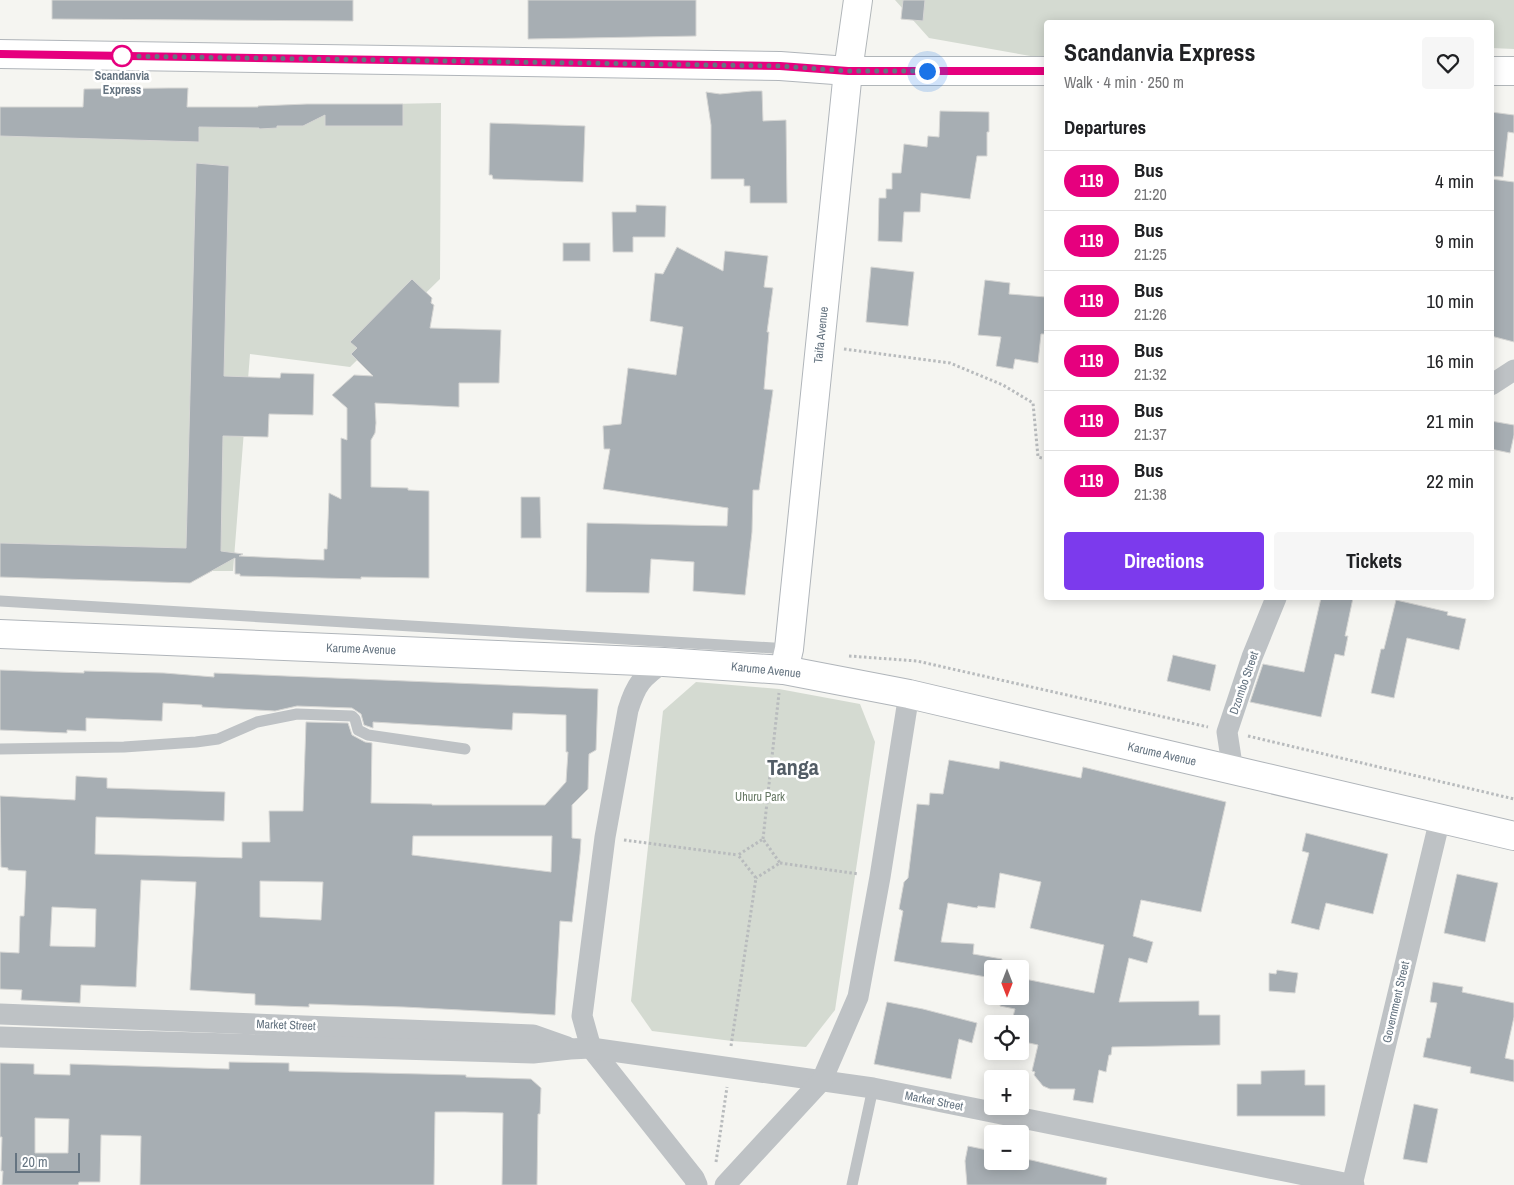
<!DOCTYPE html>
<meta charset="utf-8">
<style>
body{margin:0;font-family:"Archivo Narrow",sans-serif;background:#f6f6f6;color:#202124;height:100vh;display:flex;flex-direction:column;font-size:19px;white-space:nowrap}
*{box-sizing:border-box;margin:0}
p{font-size:16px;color:#757577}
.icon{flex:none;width:28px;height:28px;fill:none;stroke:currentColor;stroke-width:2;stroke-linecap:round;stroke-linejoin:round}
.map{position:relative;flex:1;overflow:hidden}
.details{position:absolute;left:1044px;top:20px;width:450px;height:580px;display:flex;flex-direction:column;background:#fff;border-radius:5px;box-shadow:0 2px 12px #0003}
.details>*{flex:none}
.badge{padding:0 10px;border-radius:16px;font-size:18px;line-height:32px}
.needle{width:32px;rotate:180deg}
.controls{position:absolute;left:984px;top:960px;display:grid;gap:10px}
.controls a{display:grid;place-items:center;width:45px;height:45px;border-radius:5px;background:#fff;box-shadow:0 2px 12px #0003;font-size:25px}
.scale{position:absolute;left:15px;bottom:12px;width:65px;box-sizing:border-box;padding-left:5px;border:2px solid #657481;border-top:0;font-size:14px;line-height:18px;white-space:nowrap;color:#657481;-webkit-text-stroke:4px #fff;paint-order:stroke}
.you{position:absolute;width:25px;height:25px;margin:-12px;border:4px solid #fff;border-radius:50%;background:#1a73e8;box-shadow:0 0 0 8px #1a73e833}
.map>.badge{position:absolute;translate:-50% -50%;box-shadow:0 0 0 2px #fff}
h2{padding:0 20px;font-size:19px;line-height:45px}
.round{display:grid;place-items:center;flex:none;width:52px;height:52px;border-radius:5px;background:#f6f6f6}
.overview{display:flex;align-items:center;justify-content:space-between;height:85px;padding:0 20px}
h1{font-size:24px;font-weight:800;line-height:38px}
.primary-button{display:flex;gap:10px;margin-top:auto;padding:10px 20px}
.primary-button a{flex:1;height:58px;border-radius:5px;background:#7c3aed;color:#fff;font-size:20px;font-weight:800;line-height:58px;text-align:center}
.primary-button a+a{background:#f6f6f6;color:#202124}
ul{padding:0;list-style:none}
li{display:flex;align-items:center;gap:15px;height:60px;padding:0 20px;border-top:1px solid #e0e0e0}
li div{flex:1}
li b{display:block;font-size:19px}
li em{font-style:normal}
li .badge{min-width:55px;font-weight:700;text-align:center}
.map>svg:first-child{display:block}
.green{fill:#d4dad1}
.building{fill:#a7aeb3;stroke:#d6d6d4;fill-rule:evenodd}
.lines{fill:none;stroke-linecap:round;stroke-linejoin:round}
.secondary-casing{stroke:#b0b5ba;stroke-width:30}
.primary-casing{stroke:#b1b6b9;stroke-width:30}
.path{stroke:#b8bbbd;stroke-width:3;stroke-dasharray:2.5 2.5;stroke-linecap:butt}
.service{stroke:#bec2c5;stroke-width:11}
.minor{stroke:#bec2c5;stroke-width:21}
.secondary{stroke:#fff;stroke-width:28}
.primary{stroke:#fff;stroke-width:28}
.line-casing{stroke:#fff;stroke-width:11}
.line{stroke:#e6007e;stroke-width:8}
.walk{stroke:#657481;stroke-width:5;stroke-dasharray:0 9}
.stop-dot{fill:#fff;stroke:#e6007e;stroke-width:2.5}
.labels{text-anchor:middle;stroke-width:5;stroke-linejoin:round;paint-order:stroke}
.stop-label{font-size:12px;font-weight:bold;fill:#657481;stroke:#fff}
.street-label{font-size:12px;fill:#657481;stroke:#fff}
.park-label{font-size:12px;fill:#677864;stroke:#fff}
.town-label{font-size:22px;font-weight:bold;fill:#535d66;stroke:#fff}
</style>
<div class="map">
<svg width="1514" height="1185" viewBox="0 0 1514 1185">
<rect width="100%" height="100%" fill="#f5f5f1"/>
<g class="green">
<polygon points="895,0 1514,0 1514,49 1491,48 1491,22 1046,22 1046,57 1042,58 929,38"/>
<polygon points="441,103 440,279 350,367 250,354 233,571 212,571 190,583 0,577 0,107 186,108"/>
<polygon points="696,682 779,689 860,704 875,742 835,1010 806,1047 732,1041 652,1031 631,1001 663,711"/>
</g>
<g class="building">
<polygon points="52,0 353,0 353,21 52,19"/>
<polygon points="528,0 696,0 696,36 528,39"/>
<polygon points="903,0 925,0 923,21 901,19"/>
<polygon points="169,88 188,88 187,107 258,107 258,106 307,104 403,104 403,126 325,126 325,115 303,126 277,126 277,128 259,129 259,128 199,127 199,142 0,136 0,107 83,107 84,89"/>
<polygon points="752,91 762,91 763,121 786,120 787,203 750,203 750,186 744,186 744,179 711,179 711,125 706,92 720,94"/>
<polygon points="940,111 989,112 989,132 987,132 987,156 977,156 970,199 921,193 920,212 904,212 902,242 878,241 879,198 886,198 886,189 892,189 892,173 901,173 904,144 927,147 928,136 939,137"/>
<polygon points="1491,112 1514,115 1514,133 1508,132 1503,177 1491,176"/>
<polygon points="490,123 585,126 583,182 493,179 492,175 489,175"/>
<polygon points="196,163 229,166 224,376 280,378 281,373 314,374 313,415 269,414 268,437 223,436 221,551 243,554 239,556 324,560 324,549 327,549 329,493 341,499 341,438 347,440 347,408 332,395 354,375 373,376 351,354 357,348 350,342 412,279 432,298 431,303 434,305 430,328 501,330 499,383 459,383 459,407 375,403 376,423 375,433 371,440 371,487 408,488 408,490 429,491 429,578 361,577 361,579 240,576 240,574 235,574 235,558 190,583 0,577 0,543 186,548"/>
<polygon points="1491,179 1514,182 1514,342 1491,336"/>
<polygon points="636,205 666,206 665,237 633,237 633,252 613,252 612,212 636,212"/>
<rect x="563" y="243" width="27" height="18"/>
<polygon points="677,247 723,271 725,251 768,256 764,287 773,288 767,332 769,332 764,389 773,390 759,490 753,490 752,532 745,595 693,591 694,562 651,559 649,593 586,592 587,523 727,526 728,508 603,489 610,449 604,449 603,426 621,424 628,368 676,375 683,327 650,321 655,273 663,274"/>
<polygon points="871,267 914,272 908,326 866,322"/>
<polygon points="985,280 1010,283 1009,294 1046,297 1046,334 1041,334 1038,363 1015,359 1013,369 996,366 1001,337 978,335"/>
<polygon points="1491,421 1514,425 1514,435 1510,453 1491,449"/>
<polygon points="521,497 540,497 541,538 521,538"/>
<polygon points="1321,598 1353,598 1345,636 1348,636 1344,656 1335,654 1321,717 1250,702 1263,664 1304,672"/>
<polygon points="1396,600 1448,612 1447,615 1466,619 1459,650 1407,638 1394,698 1371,693 1381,649 1384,649"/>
<polygon points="1173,655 1216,665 1210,691 1167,681"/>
<path d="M0,670l84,3v-2l80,2 50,4v-4l384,16 -2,61 -7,4 -1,35 -16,16v33l9,1 -1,15 -8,68 -12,-1 -5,94 -151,-8 -95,-3v3l-54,-2v-11l-65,-4 6,-108 -55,-2 -5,107 -55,-2 -1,18 -59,-3 1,-10 -22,-1v-37l19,1 1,-37h4l2,-45 -18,-1v-2l-7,-1 -1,-71 75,4 1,-24 31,2v10l118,4 -1,29 -128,-4 -1,37 147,4v-16h28l-1,-31h34l3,-89 42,1 4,12 13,7 7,1 -1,60 61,1v1h113l21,-23 2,-30h-2v-37l-53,-2 -1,17 -139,-8v6l-9,-3 -3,-11 -9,-6 -55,-2 -22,5 -73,-4v-2l-39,-2 -1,18 -76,-3v13l-19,-1v3l-67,-3zM413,836h139l-1,36 -139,-17zM260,881l63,1 -2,38 -61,-3zM52,907l44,2 -1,38 -45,-1z"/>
<polygon points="949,760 999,769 1000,761 1081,778 1083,767 1226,802 1201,912 1141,900 1133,936 1153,942 1147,963 1129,958 1119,1002 1199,1001 1199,1015 1220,1015 1220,1045 1112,1047 1111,1055 1109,1055 1106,1072 1099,1070 1093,1103 1073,1100 1075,1089 1050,1089 1043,1086 1034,1075 1035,1072 1032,1071 1038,1045 1020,1041 1020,1024 1011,1024 1015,1009 1000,1006 1003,996 1020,996 1020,978 1094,993 1104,945 1030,928 1041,882 1000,873 995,908 978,906 977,908 948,903 941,942 974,944 973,954 1002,959 1001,969 992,969 992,978 894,961 903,911 899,909 904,882 908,878 917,804 929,805 930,793 943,794"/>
<polygon points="1306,833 1388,854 1373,914 1326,903 1319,930 1291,923 1309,853 1302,851"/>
<polygon points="1457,874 1498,883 1485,942 1444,933"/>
<polygon points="1277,970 1298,973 1295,993 1269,991 1269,973 1276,974"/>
<polygon points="1433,982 1463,987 1462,992 1514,1003 1514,1017 1505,1058 1514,1060 1514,1082 1470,1073 1471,1067 1423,1057 1427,1038 1430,1038 1437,1003 1430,1002"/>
<polygon points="887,1002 923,1009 977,1023 972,1043 959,1039 951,1079 874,1064"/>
<path d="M229,1062l60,1v8l177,4v2l65,2 10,9 -1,26h-2l-1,71h-35l1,-72 -38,-1h-30l-1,73h-294l1,-49 -40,-1 -1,47h-21l-1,3h-76l1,-14h-2l1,-34h-2v-74l34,1v10l36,1v-11l159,5zM35,1118l34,1 -1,34h-33z"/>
<polygon points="1305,1070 1305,1085 1325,1085 1325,1116 1237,1116 1237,1084 1261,1084 1261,1071"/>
<polygon points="1414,1104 1438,1109 1427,1163 1403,1159"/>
<polygon points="968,1146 992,1151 992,1161 1020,1161 1020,1159 1031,1160 1107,1178 1106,1185 967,1185 965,1161"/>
</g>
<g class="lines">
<defs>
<g id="secondary">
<polyline points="0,54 780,66 848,71 789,649 784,670"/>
<polyline points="0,634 664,662 784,670 909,694 1514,836"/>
</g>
<g id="primary">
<polyline points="858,0 848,71 1046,71"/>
<polyline points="1491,71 1514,71"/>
</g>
</defs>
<use href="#secondary" class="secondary-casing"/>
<use href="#primary" class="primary-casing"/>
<g class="path">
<polyline points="844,349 950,363 1003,385 1033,403 1038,457 1046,459"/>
<polyline points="849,656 917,661 1208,727"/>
<polyline points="1248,736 1514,799"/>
<polyline points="763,839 779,693"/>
<polyline points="624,840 738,855"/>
<polyline points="780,863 859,874"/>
<polyline points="731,1046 756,878 738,855 763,839 780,863 756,878"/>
<polyline points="716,1162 727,1087"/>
</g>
<g class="service">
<polyline points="0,601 789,649"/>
<polyline points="0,749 124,747 196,742 218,739 257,722 297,714 352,716 355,719 358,730 368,735 465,749"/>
<polyline points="852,1185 873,1088"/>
</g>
<g class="minor">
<polyline points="1491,385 1514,370"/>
<path d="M664,662c-22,15 -28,22 -36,48l-23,127 -23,179 9,32 103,130 3,7"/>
<polyline points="1233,771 1227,732 1252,657 1276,598"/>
<polyline points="0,1014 533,1035 567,1047"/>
<polyline points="0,1037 533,1053 570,1049 591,1048 873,1088 1354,1185"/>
<polyline points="725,1185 822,1080 858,997 880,877 909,694"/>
<polyline points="1352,1185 1440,819"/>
</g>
<use href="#secondary" class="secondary"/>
<use href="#primary" class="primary"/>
</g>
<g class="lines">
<defs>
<polyline id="line" points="0,54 780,66 848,71 1046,71"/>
</defs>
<use href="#line" class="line-casing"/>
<use href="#line" class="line"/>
<polyline class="walk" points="122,56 117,56 780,66 848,71 927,71"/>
</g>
<circle class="stop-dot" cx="122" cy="56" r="10"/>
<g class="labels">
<g class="stop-label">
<text x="122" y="80">Scandanvia<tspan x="122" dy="14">Express</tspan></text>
</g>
<g class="street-label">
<text transform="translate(821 335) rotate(-84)" y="4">Taifa Avenue</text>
<text transform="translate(361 649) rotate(2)" y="4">Karume Avenue</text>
<text transform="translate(766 670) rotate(6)" y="4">Karume Avenue</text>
<text transform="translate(1244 683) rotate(-71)" y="4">Dzombo Street</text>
<text transform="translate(1162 754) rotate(13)" y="4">Karume Avenue</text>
<text transform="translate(1396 1002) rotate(-77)" y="4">Government Street</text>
<text transform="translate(286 1025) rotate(2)" y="4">Market Street</text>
<text transform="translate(934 1101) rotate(11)" y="4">Market Street</text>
</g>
<g class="park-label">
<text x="760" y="801">Uhuru Park</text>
</g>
<g class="town-label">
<text x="793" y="775">Tanga</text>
</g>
</g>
</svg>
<div class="controls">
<a><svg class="needle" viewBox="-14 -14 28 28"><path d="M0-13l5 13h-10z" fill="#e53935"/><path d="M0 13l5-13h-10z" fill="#757577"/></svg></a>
<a><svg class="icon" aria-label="locate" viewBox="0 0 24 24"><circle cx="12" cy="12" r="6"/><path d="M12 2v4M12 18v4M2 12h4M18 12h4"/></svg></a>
<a>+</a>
<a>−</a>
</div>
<div class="scale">20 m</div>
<div class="you" style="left:927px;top:71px"></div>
<section class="details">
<div class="overview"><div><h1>Scandanvia Express</h1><p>Walk · 4 min · 250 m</p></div><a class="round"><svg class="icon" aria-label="heart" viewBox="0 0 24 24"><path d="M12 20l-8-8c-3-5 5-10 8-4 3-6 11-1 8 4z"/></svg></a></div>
<h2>Departures</h2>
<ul>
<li><span class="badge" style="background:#e6007e;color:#fff">119</span><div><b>Bus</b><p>21:20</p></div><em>4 min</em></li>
<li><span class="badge" style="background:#e6007e;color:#fff">119</span><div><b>Bus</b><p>21:25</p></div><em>9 min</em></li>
<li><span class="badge" style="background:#e6007e;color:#fff">119</span><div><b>Bus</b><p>21:26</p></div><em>10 min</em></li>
<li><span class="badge" style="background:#e6007e;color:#fff">119</span><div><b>Bus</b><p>21:32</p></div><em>16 min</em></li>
<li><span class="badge" style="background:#e6007e;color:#fff">119</span><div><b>Bus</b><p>21:37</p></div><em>21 min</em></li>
<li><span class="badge" style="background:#e6007e;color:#fff">119</span><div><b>Bus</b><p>21:38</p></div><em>22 min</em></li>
</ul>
<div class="primary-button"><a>Directions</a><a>Tickets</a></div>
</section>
</div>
